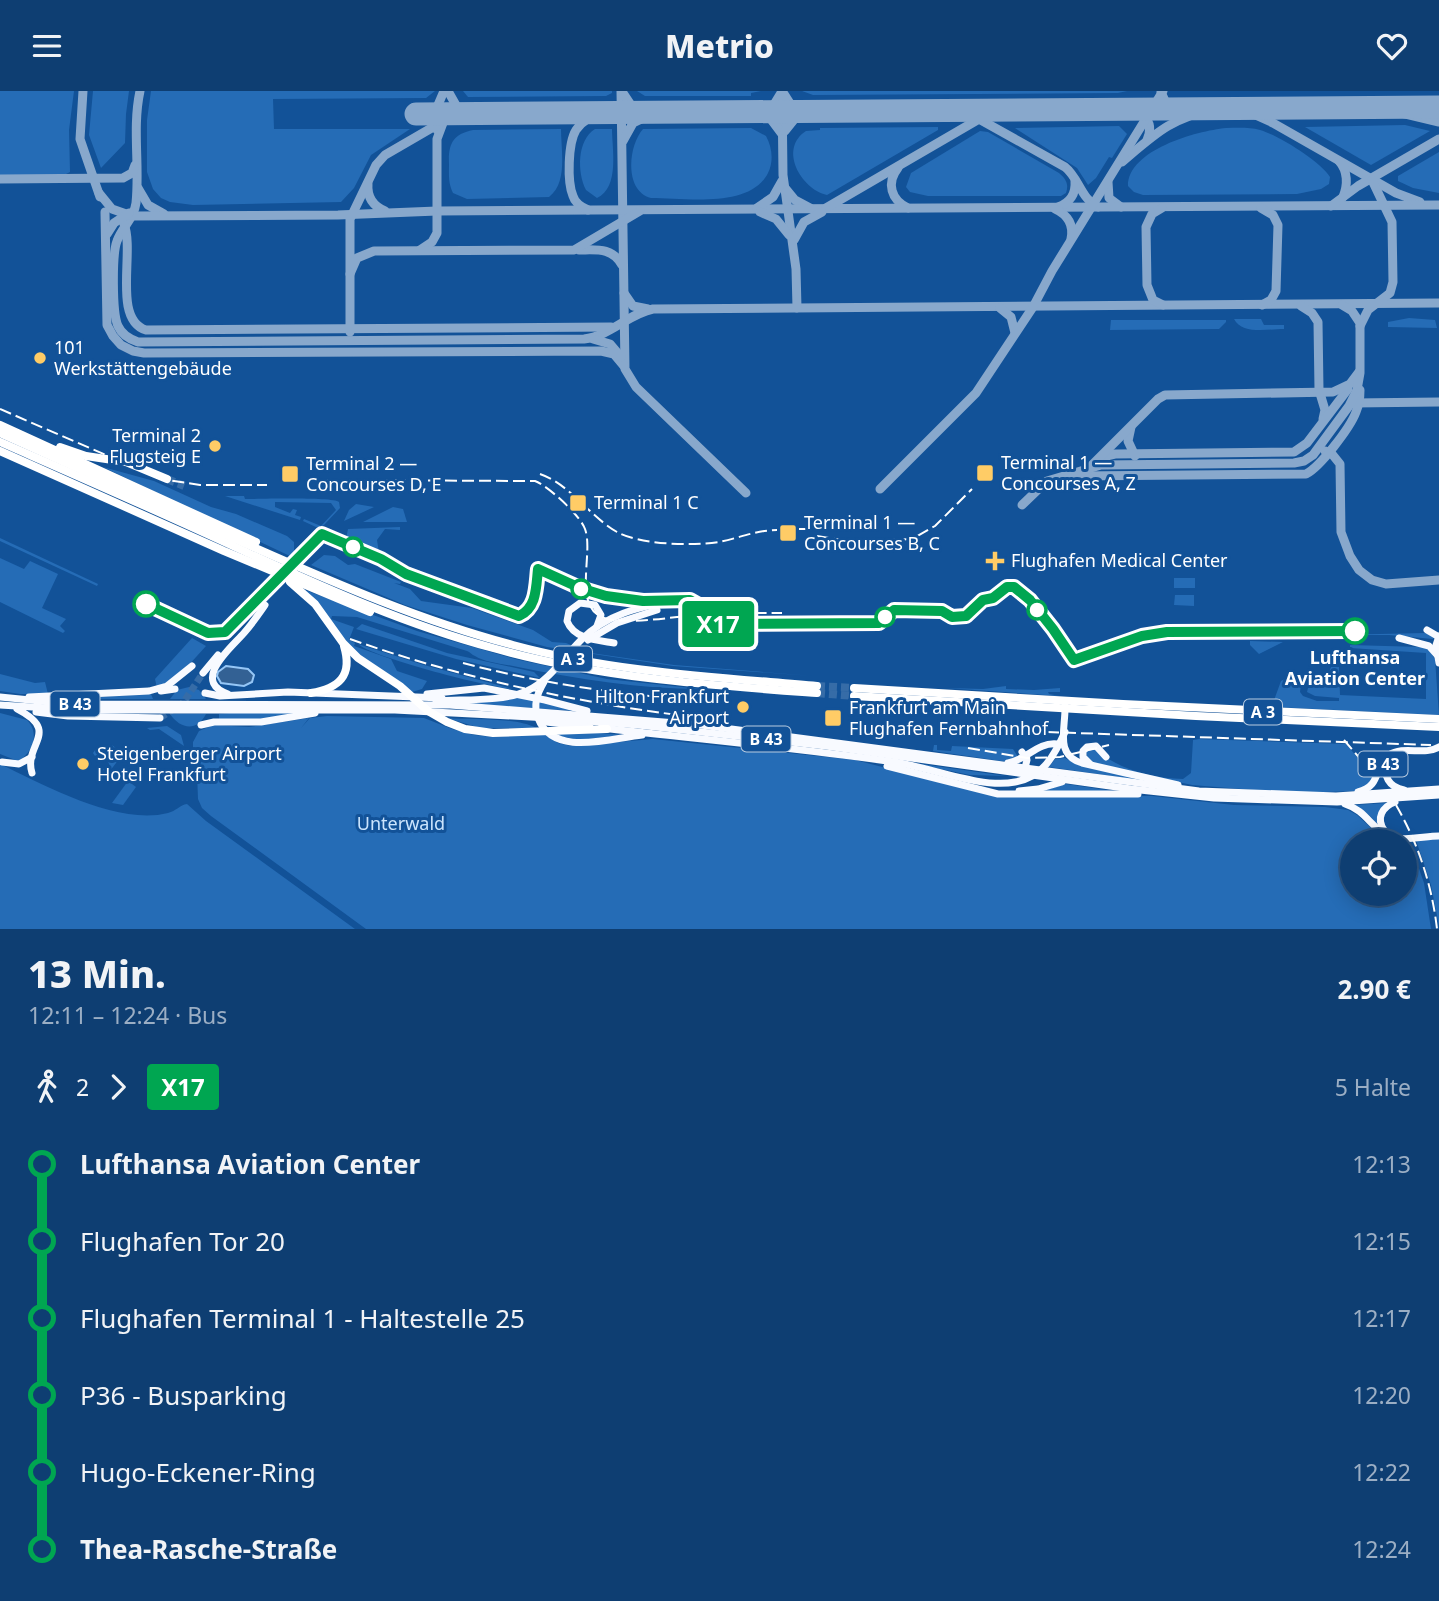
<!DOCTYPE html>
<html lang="de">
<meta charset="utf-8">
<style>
body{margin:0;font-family:"Noto Sans",sans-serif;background:#1c497a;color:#f1f3f6;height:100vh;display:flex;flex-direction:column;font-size:26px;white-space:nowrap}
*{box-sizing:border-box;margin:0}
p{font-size:23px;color:#9baec4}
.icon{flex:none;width:38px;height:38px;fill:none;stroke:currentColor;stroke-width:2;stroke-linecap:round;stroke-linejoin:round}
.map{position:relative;height:838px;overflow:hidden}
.panel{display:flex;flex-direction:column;background:#0e3e72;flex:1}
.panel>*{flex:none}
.badge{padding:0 14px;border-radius:5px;font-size:24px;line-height:46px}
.fabs{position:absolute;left:1340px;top:738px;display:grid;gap:14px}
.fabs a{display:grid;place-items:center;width:77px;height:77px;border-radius:50%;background:#0e3e72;box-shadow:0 4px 18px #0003,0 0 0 2px #2e5784;font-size:35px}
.map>.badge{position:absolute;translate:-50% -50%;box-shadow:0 0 0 4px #fff}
.legs{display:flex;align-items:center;gap:10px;height:77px;padding:0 28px;font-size:23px}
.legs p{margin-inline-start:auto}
.headline{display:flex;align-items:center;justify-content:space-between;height:119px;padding:0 28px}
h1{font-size:38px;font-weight:800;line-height:52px}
ul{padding:0 28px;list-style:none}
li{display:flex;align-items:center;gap:24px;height:77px;font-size:26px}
li i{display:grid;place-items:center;width:10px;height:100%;margin:0 9px;background:currentColor}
li i::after{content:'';width:18px;height:18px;margin:-9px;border:5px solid;border-radius:50%;background:#0e3e72}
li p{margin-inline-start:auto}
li:first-child i{background:linear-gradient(#0000 50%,currentColor 0)}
li:last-child i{background:linear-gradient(currentColor 50%,#0000 0)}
header{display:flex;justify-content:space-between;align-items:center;height:91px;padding:0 28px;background:#0e3e72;font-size:32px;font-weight:800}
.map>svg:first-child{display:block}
.green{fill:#256cb6;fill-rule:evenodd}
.water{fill:#336194;stroke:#95c6f6;stroke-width:2}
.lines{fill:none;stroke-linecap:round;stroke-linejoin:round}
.taxiway{stroke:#88a8cc;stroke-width:9}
.runway{stroke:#88a8cc;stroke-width:23}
.trunk-tunnel{stroke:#366ca7;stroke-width:7;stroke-dasharray:7 3.5;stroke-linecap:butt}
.motorway-tunnel{stroke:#366ca7;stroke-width:8;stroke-dasharray:8 4;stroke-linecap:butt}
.trunk{stroke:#f8faff;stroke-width:7}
.motorway{stroke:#fff;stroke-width:8}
.rail{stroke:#fff;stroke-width:2;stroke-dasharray:12 5;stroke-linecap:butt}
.line-1-casing{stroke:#fff;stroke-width:16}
.line-1{stroke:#00a651;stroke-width:10}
.poi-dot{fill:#fc6;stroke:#125298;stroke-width:2.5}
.stop-1-dot{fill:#fff;stroke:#00a651;stroke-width:3.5}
.labels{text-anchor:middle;stroke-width:6;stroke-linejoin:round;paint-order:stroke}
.shield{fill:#125298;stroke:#b8cbe0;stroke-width:2}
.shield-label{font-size:16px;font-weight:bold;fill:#fff}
.poi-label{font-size:18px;fill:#fff;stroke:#125298;text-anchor:start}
.stop-label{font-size:18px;font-weight:bold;fill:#fff;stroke:#125298}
.park-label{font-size:18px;fill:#cbe4fd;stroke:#125298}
</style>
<header><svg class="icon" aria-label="menu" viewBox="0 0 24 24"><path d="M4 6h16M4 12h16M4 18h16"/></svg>Metrio<svg class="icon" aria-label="heart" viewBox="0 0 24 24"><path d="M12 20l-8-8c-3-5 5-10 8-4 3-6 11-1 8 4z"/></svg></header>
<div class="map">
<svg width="1439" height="838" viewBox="0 0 1439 838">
<rect width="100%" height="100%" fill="#125298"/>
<g class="green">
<polygon points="0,0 74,0 69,39 70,81 64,84 0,84"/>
<polygon points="93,0 129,0 126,23 125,52 101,77 89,44"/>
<polygon points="151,0 435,0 426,7 273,8 274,38 410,38 371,64 354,97 341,111 193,114 170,111 161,107 153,98 147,81 147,29"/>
<polygon points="463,0 612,0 612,2 606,5 468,6"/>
<polygon points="637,0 761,0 751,2 751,5 645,5"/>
<polygon points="802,0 1127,0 1118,2 813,4"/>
<polygon points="1405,34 1430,40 1371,74 1305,36"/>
<polygon points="1119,35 1127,43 1112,67 1109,66 1096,87 1088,94 1077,77 1015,37"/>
<path d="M938,36v3l-111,65c-26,-6 -49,-46 -21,-64l14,-1v-2z"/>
<path d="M751,37l15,8c6,11 8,25 2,37 -18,36 -83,25 -117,25 -27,-7 -23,-52 -8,-69z"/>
<path d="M1226,37c11,0 23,-1 34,2 18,5 60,31 70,47l-1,7 -8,5 -24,5 -154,1 -9,-3 -6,-6c0,-36 68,-55 98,-58z"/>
<path d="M561,38c0,21 7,54 -12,68l-82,2 -14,-6c-5,-10 -4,-19 -4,-29 -1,-20 4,-30 24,-34z"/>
<path d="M595,38h17c0,20 8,58 -15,69l-11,-8c-9,-18 -9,-50 9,-61z"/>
<path d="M980,40l8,1 71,41c7,6 10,11 7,20l-5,3h-133l-18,-4 -4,-5 5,-14z"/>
<polygon points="1439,61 1439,102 1413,97 1398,90 1398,85"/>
<polygon points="1409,227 1435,229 1437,237 1388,236 1388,231"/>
<path d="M1234,228h27l3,6h20v4c-16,0 -42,6 -50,-10z"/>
<polygon points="1111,229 1226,229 1226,231 1219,238 1110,239"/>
<polygon points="103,376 154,390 211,416 236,423 287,445 294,451 294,464 292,466"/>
<path d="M225,405h19l1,3c20,0 88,-2 94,3l1,6 -16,17 -6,3 -15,-7 1,-2 17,7 15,-16 -5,-7 -56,-1v5l15,6 3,-4 4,1 -2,5 6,2 -1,3z"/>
<polygon points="356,413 374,416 344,430 349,419"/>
<polygon points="393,416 403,418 407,431 363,431"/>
<polygon points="400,436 400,439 385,438 377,449 379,462 346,448 348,438"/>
<polygon points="0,447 98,493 97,495 0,450"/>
<polygon points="324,464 335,465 348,474 355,473 401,491 400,493 394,492 410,498 421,510 472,517 533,539 552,551 566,552 591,562 674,574 813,585 673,575 547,556 467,534 405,514 311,474"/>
<polygon points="0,467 24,478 30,470 58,483 42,517 66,528 60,535 65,540 63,542 0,511"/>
<rect x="1174" y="487" width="21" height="10"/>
<path d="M302,498l115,42 98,28 92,20 94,10c-61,0 -123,-10 -183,-22 -13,-3 -32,-4 -43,-11 -3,-1 -5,-4 -8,-5l-110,-34 -25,-1 -1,3 23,8 -5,13 6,3 -1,3 37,13 6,12 30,10 -5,8 -10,3 -53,-36z"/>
<polygon points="1175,504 1194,504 1194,515 1174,514"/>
<polygon points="362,533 447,562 534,581 540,587 456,568 356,538"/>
<polygon points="1248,541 1246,545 1165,545 1183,542"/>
<polygon points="1425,542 1435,545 1433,548 1389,544 1333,544"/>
<polygon points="192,547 206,555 177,587 157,597 155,588"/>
<polygon points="1250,550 1283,551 1259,563 1250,554"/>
<path d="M358,553l66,21 89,24c-25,-2 -139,-31 -155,-45z"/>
<polygon points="1350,554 1422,556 1429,559 1435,568 1439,624 1275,616 1273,612 1281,590 1292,584 1302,587 1300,601 1303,605 1317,610 1339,610 1339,607 1315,605 1307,601 1308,597 1327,586 1331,576 1339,576 1340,604 1426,608 1426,562 1350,557"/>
<polygon points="0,583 35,592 45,591 48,603 20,603 0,600"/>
<polygon points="1006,595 1006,598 1034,599 1060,597 1060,601 1048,601 1049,603 1060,605 946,597 983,598"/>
<polygon points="189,596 199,599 206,608 170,608 177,599"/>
<polygon points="151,603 153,608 56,608"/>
<polygon points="520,605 576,620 439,611"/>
<path d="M0,622l27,7c13,13 6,33 -9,41l-18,-7z"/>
<polygon points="299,622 270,629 219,630 219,623 229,622"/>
<path d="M170,623h36c-9,18 -26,15 -36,0z"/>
<path d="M327,625l97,2 28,11 22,6 20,2 48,-4 16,10 13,3 82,-7 202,21 137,35 160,1 82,9 91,2 23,3 9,5 25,23 12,4 15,-2 15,43 7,46h-1065l-155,-113 -9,-8 -4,-9 -1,-27 -4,-23v-7l6,-11 14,-6 36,2 60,-9 -8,10 9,-10zM1353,751h52v52h-52z"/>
<path d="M447,627c23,2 70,-1 89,10h-56z"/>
<polygon points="167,635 181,644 184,655 159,638 150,639 147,637"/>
<polygon points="598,642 624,644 580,649 558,645 558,643"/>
<path d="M1199,648l147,5 28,33 -5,9 -13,5 -64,2 -100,-8 -96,-21 -9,-5 -1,-11 5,-2c26,23 58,32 92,33l8,-6 2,-33z"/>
<polygon points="112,654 123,663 106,685 103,678 110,675 104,662 95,665 93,662 98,655 107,661"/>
<polygon points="934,654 937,654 937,659 951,660 952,655 1013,658 1018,666 1010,670 1001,670 933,660"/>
<polygon points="1065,667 1079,674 1153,691 1049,676 1055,668"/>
<polygon points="907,671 1006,685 970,684"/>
<path d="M0,673c44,21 118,62 168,49 8,-2 12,-8 19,-9l19,17 149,108h-355z"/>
<polygon points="128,690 136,696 123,714 112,712"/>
<polygon points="1066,693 1127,702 1042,700"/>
<polygon points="1387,712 1379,735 1369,724 1354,714"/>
<polygon points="1439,748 1439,835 1431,794 1416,749"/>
</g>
<polygon class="water" points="226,575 248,578 254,584 252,591 244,595 221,592 217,585 218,581"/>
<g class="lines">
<g class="taxiway">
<polyline points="83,0 80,48 100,106"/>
<path d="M140,0c-8,37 0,75 -4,112 -2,16 -14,24 -19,38 -5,13 -5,72 1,85 4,9 11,13 20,16l446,-3c26,-3 44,-25 69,-30l786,-6"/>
<polyline points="448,0 457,16 475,22"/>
<polyline points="621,0 625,278 636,296 746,402"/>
<polyline points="782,0 783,84 796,178 797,217"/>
<polyline points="1161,1 1166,12 1179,18"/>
<polyline points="623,2 631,14 648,21"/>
<polyline points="784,3 791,14 806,20"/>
<polyline points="1227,17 1251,22 1271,31 1396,102 1420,111"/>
<polyline points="1353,17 1393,20 1439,31"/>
<path d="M1122,18c18,1 34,10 25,31"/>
<path d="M937,19l42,9 86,48c14,11 16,32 33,40"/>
<polyline points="754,20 770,27 782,43"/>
<polyline points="760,21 773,15 781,2"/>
<polyline points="437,39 438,14 444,0"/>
<polyline points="785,40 797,25 814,20"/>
<polyline points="623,50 633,32 656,21"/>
<path d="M1339,70c9,10 9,24 4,36"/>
<path d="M1122,71c34,-29 49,-44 95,-54"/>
<path d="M898,77c-12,15 -7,32 10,40"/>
<polyline points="0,88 123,87 132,82 135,74"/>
<polyline points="1108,91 1109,107 1121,116"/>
<path d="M368,93c-1,13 5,22 17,27"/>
<polyline points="138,97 148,114 164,123"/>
<polyline points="786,98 795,109 810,117"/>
<polyline points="99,102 112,118 132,125 338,124 437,120 1439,114"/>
<polyline points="1331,115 1358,95 1439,48"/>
<path d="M1058,116c12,-4 18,-13 17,-26"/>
<polyline points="757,117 773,106 782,90"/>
<polyline points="826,117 979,28 1002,21 1026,19"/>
<polyline points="1162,117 1152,123 1146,136 1147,194 1153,209 1163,214"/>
<polyline points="1261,117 1273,124 1278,134 1276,200 1271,209 1262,214"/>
<path d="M1055,118c13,6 19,16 16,30"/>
<path d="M588,119c-7,-3 -13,-7 -15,-14 -6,-14 -5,-53 3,-66 7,-10 16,-14 27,-18"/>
<polyline points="105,121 107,234 113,245 121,254 133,260 144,262 601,260 614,263 624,275"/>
<polyline points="760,121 776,128 789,144"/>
<path d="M124,133c11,28 -12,95 22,106l465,-3"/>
<polyline points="107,143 114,132 129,122"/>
<polyline points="794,149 804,131 822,121"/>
<polyline points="420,159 432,151 437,142 437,48 443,32"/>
<path d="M579,159c17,0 33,-3 43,15"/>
<polyline points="350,183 357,167 374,160 574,159 640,120"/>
<polyline points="624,202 633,215 648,218"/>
<polyline points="1301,215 1312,222 1318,231 1319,299 1325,319 1323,328"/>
<polyline points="1000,217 1011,226 1015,242"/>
<polyline points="1360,235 1368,219 1390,202 1393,191 1392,131 1372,89"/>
<polyline points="350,241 350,128 376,74 385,64 447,28 466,22"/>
<polyline points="593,248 610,253 621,266"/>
<polyline points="1353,312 1439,311"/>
<polyline points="1131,336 1128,350 1135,365"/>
<polyline points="1325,360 1332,363 1340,373 1341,441 1350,465 1359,479 1372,489 1386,493 1439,489"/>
<polyline points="1102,366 1115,363 1294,361 1307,352 1348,298"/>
<polyline points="1092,374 1158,308 1165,304 1333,301 1350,293 1359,281"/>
<path d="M1076,385l230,-2c14,-7 44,-46 50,-62 3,-7 4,-14 4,-22"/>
<polyline points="880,398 976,302 1033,216 1052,180 1163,0"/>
<polyline points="1022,414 1047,390 1101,374 1294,372 1304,370 1313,364 1349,315 1357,299 1360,282 1360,232 1352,220 1342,214"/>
</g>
<polyline class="runway" points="416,23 1439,16"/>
<polyline class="trunk-tunnel" points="160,627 183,612 203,582"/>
<g class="motorway-tunnel">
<polyline points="167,388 184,395"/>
<polyline points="817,595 854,597"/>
<polyline points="817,602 854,605"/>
</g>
<g class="trunk">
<path d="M597,535l4,-11 -6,-10 -15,-2 -11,8 -2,10c7,18 29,19 47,22"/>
<polyline points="1427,539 1439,546"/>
<polyline points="1439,545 1436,554 1439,572"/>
<polyline points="1399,547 1429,555 1437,564"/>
<polyline points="588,549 617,532 657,519"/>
<polyline points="203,582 218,564"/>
<path d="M544,591c-7,12 -11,23 -6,36 15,40 73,20 104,17"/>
<polyline points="161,600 175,598"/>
<polyline points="205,602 220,605 288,601 442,607"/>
<path d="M228,603c-38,-13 4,-47 16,-61 8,-9 14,-18 21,-28"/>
<polyline points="427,603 484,597 545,609 587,620"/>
<polyline points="0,606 70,613 450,614 701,634 1199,700 1336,705 1439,698"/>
<polyline points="29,606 149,600 167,595 192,575"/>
<path d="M436,610c27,-2 66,1 91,-10 23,-11 37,-34 54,-51 28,-29 66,-34 103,-42"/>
<polyline points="0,614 81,619 395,619 549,627 638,634 826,655 1131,698 1214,707 1337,711 1439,704"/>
<path d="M1065,614c1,23 -11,50 17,58l96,22"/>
<path d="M17,618c45,23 6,35 15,64"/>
<polyline points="36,621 68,625 160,627"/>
<polyline points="546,631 590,636"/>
<polyline points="201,634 214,631 261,631 315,622"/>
<path d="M601,637c98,11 196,20 293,34 35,5 87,27 121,20 28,-5 39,-26 50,-50"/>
<polyline points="1022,661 1027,669 1024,681"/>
<path d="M1388,670c-6,15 1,26 16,29"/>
<polyline points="2,671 19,673 32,666"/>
<path d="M1008,672c19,-3 29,-21 49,-19"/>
<polyline points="1090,673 1083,666 1083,660 1087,656 1096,655 1106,666"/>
<polyline points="887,675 998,703 1138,703"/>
<polyline points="1019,700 1038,698 1062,691"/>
<path d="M1358,701c24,-6 15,-25 31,-37 15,-10 35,1 50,-8"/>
<path d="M1345,713c22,7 26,25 44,32 14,6 35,0 50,0"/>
<path d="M1384,739c-8,-12 -2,-23 11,-28"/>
</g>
<g class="motorway">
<polyline points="0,334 256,451"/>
<path d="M0,342c84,38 167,75 251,113 86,38 171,75 262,99 100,27 202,32 304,41"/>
<path d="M0,351c82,36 165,72 246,110 81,37 161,73 247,96 107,30 214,37 324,45"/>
<polyline points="60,356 86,365 126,371 167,388"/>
<polyline points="0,360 224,460 370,521"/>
<polyline points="290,491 315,513 343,552 358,567 400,595 428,620 447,631 465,638 493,642 607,638"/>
<polyline points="854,597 1123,613 1439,628"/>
<path d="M311,602c28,-5 42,-17 33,-47"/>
<polyline points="854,605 1196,625 1439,636"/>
</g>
<g class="rail">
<polyline points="0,318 161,388 200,394 267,394"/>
<path d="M540,383c31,11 49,42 77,58 23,13 76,14 102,10 20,-4 38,-12 58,-12"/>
<path d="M309,389l226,1c13,5 45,34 50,48 9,24 -13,78 19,89 21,7 69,-1 92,-3 28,-2 57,-2 86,-2"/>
<polyline points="799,438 809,438"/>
<polyline points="817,445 854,451 912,448 935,435 972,398"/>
<path d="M350,548c119,42 243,67 369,81"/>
<path d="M463,572c84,22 169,33 255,39"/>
<polyline points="1047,641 1431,654"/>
<polyline points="1344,649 1375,685"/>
<polyline points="968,657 1027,667 1060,666 1109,654"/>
<path d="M1396,714c22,38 36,80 41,124"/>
</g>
</g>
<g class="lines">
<defs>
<path id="line-1" d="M146,513l62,29 17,-1 97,-98 59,25 25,15 113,42c18,-8 17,-29 19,-47l42,19 26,8 37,5 47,-1 14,8v16l175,-1 15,-13 48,1 10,6 14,-1 17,-16 10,-2 14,-11h7l16,13 23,29 21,31 68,-24 25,-4 188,-1"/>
</defs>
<use href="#line-1" class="line-1-casing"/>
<use href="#line-1" class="line-1"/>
</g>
<g class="poi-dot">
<circle cx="40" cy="267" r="7"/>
<circle cx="215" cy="355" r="7"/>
<rect x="976" y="373" width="18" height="18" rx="3.5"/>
<rect x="281" y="374" width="18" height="18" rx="3.5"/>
<rect x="569" y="403" width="18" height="18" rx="3.5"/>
<rect x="779" y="433" width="18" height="18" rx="3.5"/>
<path d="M991.5 459.5h7v7h7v7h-7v7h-7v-7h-7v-7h7z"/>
<circle cx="743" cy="616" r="7"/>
<rect x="824" y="618" width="18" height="18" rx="3.5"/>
<circle cx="83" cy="673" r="7"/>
</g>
<g class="stop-1-dot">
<circle cx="353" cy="456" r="9"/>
<circle cx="581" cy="498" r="9"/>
<circle cx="146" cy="513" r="12"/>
<circle cx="1037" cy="519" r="9"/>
<circle cx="885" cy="526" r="9"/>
<circle cx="1355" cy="540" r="12"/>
</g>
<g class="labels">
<g class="shield">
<rect x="554" y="555.5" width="38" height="25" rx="5"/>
<rect x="50.5" y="600.5" width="49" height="25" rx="5"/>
<rect x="1244" y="608.5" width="38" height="25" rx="5"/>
<rect x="741.5" y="635.5" width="49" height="25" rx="5"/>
<rect x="1358.5" y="660.5" width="49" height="25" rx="5"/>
</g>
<g class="shield-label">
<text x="573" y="574">A 3</text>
<text x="75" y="619">B 43</text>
<text x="1263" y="627">A 3</text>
<text x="766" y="654">B 43</text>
<text x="1383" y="679">B 43</text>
</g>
<g class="poi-label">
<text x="54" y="263">101<tspan x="54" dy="21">Werkstättengebäude</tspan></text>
<text x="201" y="351" text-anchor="end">Terminal 2<tspan x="201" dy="21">Flugsteig E</tspan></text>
<text x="1001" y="378">Terminal 1 —<tspan x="1001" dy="21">Concourses A, Z</tspan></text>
<text x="306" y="379">Terminal 2 —<tspan x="306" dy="21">Concourses D, E</tspan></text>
<text x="594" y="418">Terminal 1 C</text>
<text x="804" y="438">Terminal 1 —<tspan x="804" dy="21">Concourses B, C</tspan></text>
<text x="1011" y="476">Flughafen Medical Center</text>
<text x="729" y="612" text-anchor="end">Hilton Frankfurt<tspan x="729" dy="21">Airport</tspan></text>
<text x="849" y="623">Frankfurt am Main<tspan x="849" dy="21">Flughafen Fernbahnhof</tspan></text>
<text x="97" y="669">Steigenberger Airport<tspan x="97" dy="21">Hotel Frankfurt</tspan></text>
</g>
<g class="stop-label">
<text x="1355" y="573">Lufthansa<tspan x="1355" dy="21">Aviation Center</tspan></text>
</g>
<g class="park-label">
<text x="401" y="739">Unterwald</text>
</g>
</g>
</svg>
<div class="fabs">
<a><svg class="icon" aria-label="locate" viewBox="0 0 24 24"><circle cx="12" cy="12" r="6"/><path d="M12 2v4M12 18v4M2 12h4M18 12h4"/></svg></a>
</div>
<b class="badge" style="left:718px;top:533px;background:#00a651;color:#fff">X17</b>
</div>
<section class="panel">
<div class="headline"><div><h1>13 Min.</h1><p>12:11 – 12:24 · Bus</p></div><b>2.90 €</b></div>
<div class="legs"><svg class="icon" aria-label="walk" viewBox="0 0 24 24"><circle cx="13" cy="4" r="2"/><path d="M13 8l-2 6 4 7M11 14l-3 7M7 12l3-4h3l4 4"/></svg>2<svg class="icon" aria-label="forward" viewBox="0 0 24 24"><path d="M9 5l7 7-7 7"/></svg><b class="badge" style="background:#00a651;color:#fff">X17</b><p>5 Halte</p></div>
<ul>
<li><i style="color:#00a651"></i><b>Lufthansa Aviation Center</b><p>12:13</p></li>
<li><i style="color:#00a651"></i><span>Flughafen Tor 20</span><p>12:15</p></li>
<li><i style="color:#00a651"></i><span>Flughafen Terminal 1 - Haltestelle 25</span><p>12:17</p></li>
<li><i style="color:#00a651"></i><span>P36 - Busparking</span><p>12:20</p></li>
<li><i style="color:#00a651"></i><span>Hugo-Eckener-Ring</span><p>12:22</p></li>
<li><i style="color:#00a651"></i><b>Thea-Rasche-Straße</b><p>12:24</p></li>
</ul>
</section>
